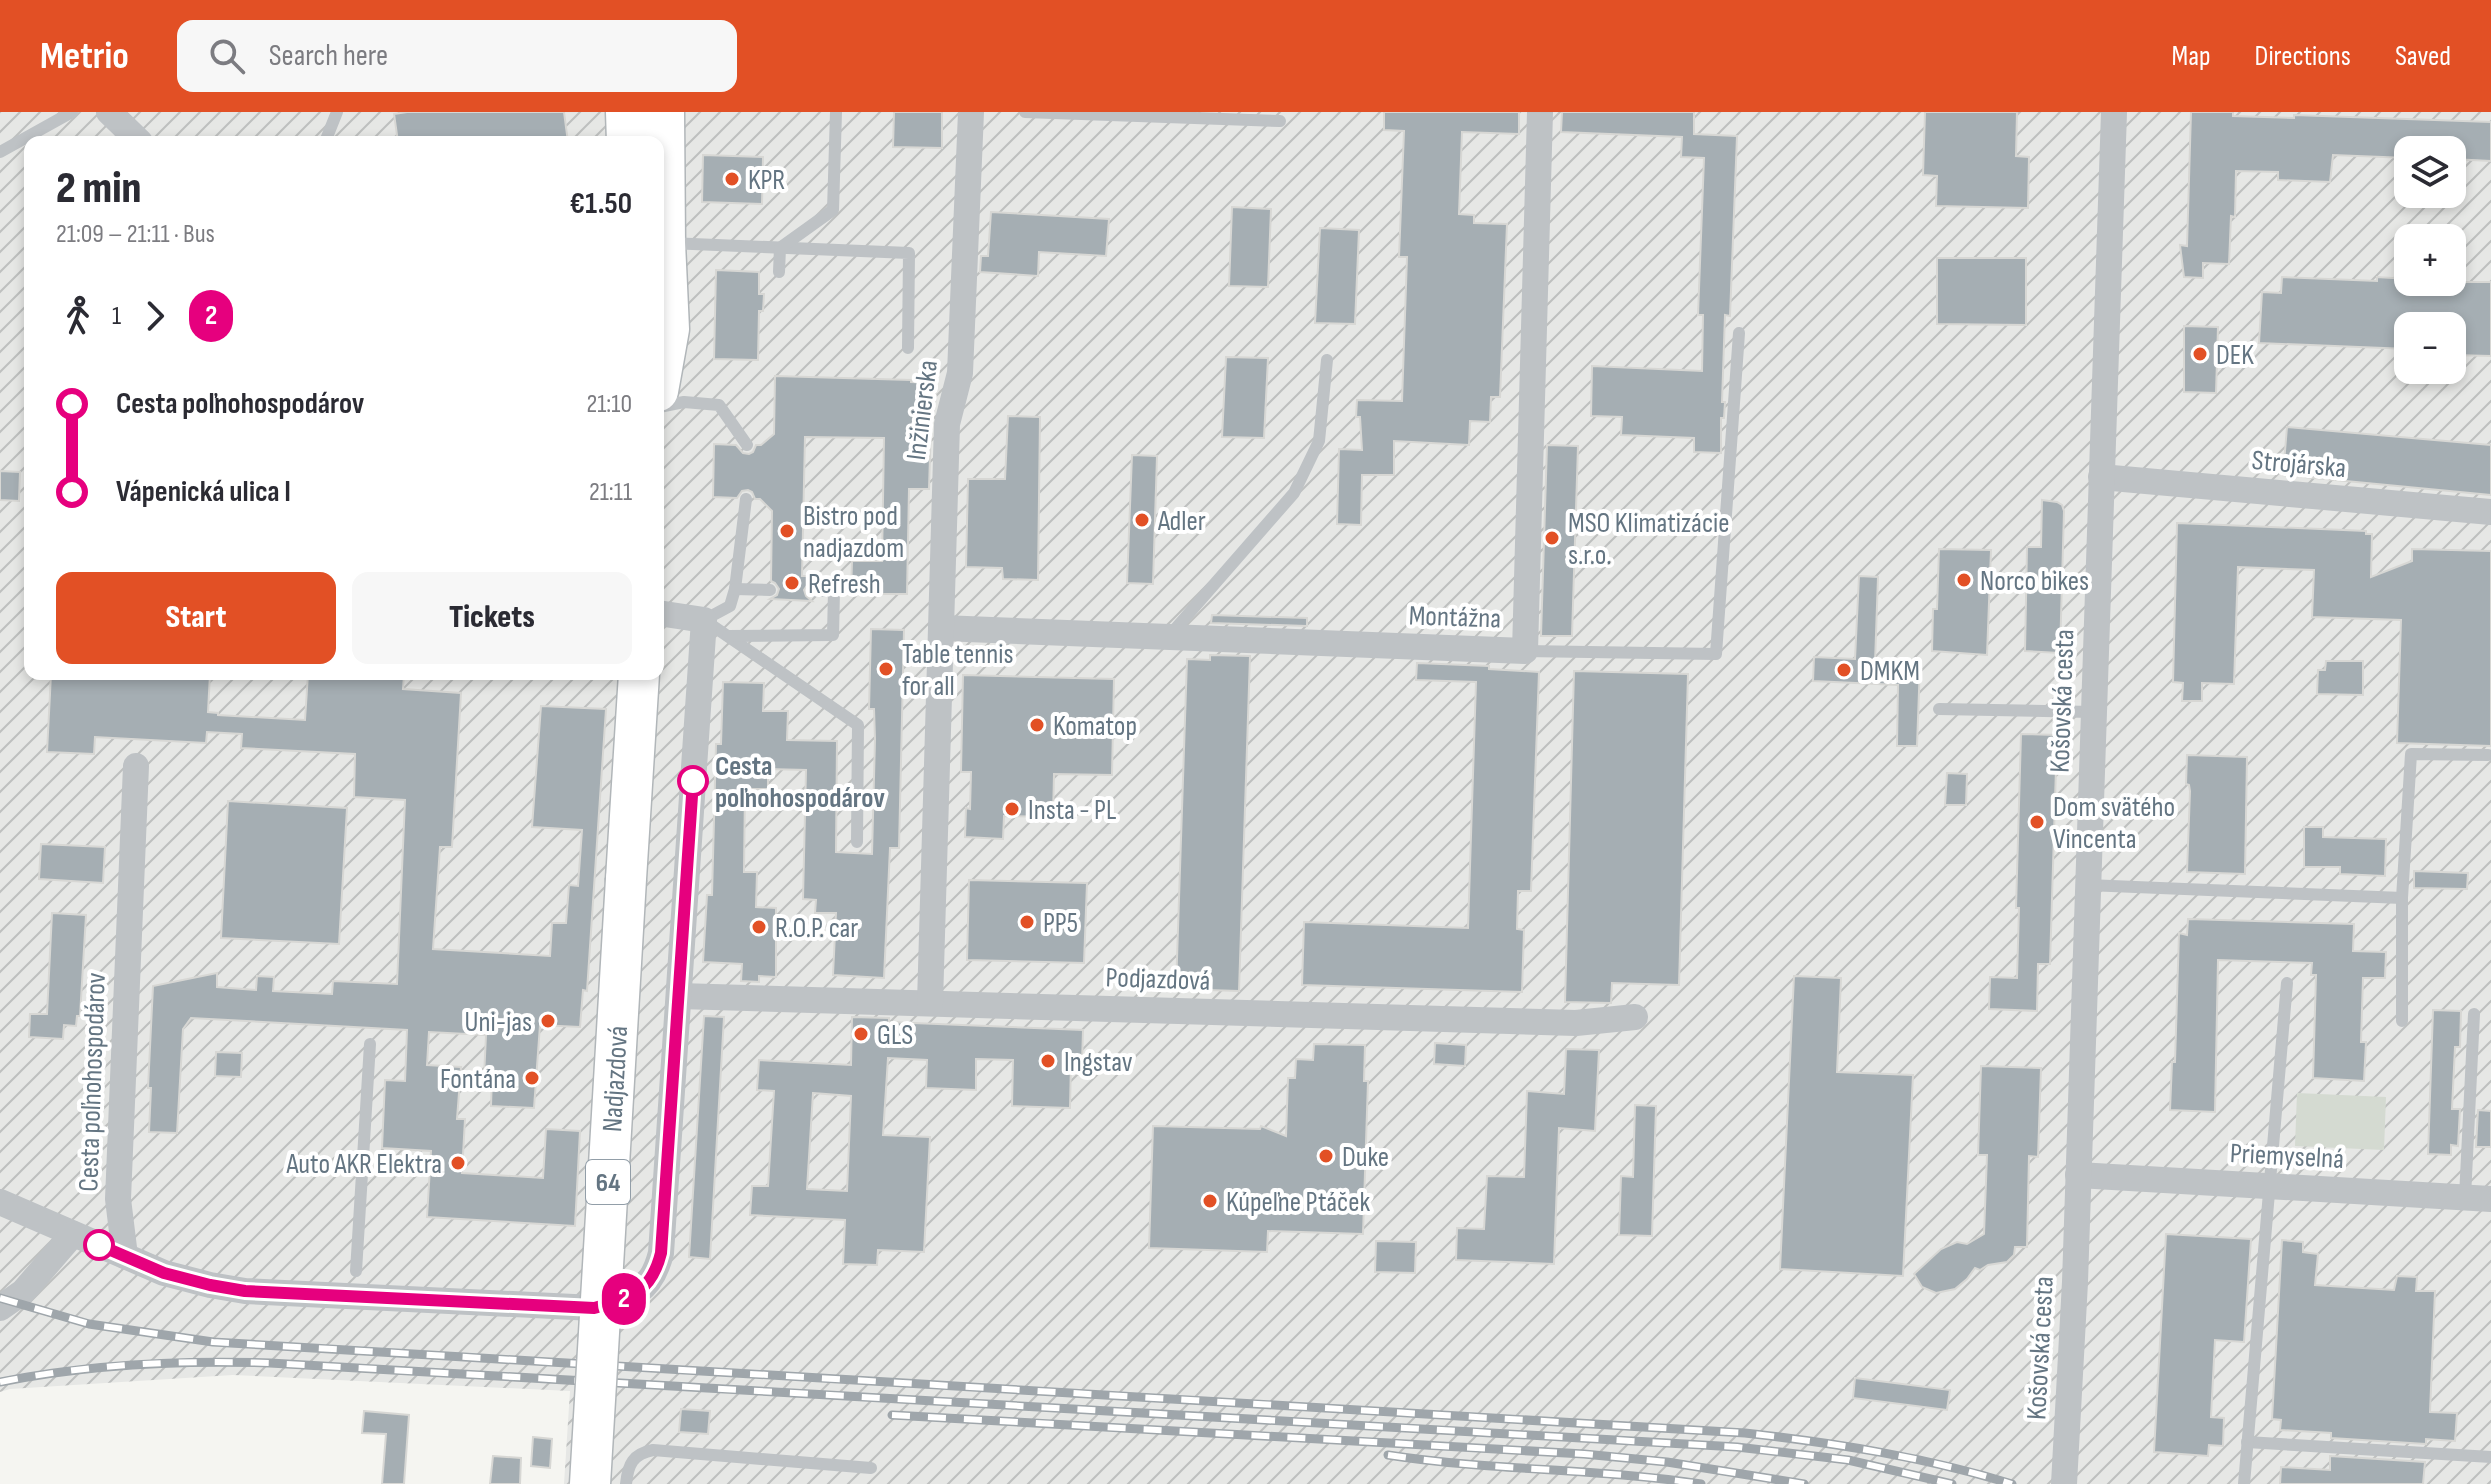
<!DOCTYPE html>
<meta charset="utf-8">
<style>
body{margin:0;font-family:"Sofia Sans Condensed",sans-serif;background:#f7f7f7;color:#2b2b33;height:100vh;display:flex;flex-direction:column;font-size:30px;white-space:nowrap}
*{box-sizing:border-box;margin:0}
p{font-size:26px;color:#7c7c81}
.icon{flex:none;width:44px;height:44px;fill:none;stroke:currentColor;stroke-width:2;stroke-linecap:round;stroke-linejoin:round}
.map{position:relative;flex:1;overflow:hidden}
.sheet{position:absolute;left:24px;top:24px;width:640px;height:544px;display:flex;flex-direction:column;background:#fff;border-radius:16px;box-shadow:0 4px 12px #0003}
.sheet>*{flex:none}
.badge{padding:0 16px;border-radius:26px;font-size:28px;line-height:52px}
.buttons{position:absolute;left:2394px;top:24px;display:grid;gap:16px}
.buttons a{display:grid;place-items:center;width:72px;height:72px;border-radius:16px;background:#fff;box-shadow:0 4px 12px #0003;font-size:40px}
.map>.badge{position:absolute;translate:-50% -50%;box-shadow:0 0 0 4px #fff}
.legs{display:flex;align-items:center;gap:12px;height:88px;padding:0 32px;font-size:26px}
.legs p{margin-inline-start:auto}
.head{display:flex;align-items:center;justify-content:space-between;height:136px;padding:0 32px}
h1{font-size:44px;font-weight:800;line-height:60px}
.primary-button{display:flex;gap:16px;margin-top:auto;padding:16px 32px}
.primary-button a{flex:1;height:92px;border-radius:16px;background:#e25025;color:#fff;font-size:32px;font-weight:800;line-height:92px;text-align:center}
.primary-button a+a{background:#f7f7f7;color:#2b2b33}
ul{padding:0 32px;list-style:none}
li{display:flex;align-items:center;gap:28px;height:88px;font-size:30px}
li i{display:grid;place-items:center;width:12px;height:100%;margin:0 10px;background:currentColor}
li i::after{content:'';width:20px;height:20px;margin:-10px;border:6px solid;border-radius:50%;background:#fff}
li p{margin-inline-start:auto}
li:first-child i{background:linear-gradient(#0000 50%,currentColor 0)}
li:last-child i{background:linear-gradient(currentColor 50%,#0000 0)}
header{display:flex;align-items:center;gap:48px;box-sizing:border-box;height:112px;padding:0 40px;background:#e25025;color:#fff}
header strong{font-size:38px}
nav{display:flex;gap:44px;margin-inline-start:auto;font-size:28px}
.search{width:560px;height:72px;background:#f7f7f7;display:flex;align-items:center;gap:20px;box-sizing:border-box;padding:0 28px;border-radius:16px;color:#7c7c81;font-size:30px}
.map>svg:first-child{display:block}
.industrial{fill:url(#industrial-furrows);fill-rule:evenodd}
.pitch{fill:#d4dad1}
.building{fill:#a5aeb3;stroke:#d7d7d4;stroke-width:2;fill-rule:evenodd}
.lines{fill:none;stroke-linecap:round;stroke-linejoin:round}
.primary-casing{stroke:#b1b6b9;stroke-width:43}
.service{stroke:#bec2c5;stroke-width:12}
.minor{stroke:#bec2c5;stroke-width:26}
.primary{stroke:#fff;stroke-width:40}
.rail-casing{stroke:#9fa6ab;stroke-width:9}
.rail{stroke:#fff;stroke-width:6;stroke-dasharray:18;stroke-linecap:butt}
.primary-bridge-casing{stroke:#b1b6b9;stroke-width:43;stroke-linecap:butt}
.primary-bridge{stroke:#fff;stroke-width:40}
.line-1-casing{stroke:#fff;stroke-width:18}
.line-1{stroke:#e6007e;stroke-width:12}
.poi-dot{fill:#e25025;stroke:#fff;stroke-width:3}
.stop-1-dot{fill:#fff;stroke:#e6007e;stroke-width:4}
.labels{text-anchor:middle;stroke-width:8;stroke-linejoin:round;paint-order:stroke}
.shield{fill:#fff;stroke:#929ea8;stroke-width:2}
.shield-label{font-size:26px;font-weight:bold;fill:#647582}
.poi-label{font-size:28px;fill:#647582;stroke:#fff;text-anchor:start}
.street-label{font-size:28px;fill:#647582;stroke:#fff}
.stop-label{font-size:28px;font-weight:bold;fill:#647582;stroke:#fff;text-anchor:start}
</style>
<header>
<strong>Metrio</strong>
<div class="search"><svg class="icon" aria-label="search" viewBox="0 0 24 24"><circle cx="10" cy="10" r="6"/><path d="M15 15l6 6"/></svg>Search here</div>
<nav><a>Map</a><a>Directions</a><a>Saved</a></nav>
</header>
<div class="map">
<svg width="2491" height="1372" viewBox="0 0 2491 1372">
<defs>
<pattern id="industrial-furrows" width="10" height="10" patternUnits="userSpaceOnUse" patternTransform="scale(2)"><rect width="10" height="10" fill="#e6e7e5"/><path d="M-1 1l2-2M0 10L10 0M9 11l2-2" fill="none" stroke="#bec0bf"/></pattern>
</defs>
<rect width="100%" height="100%" fill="#f5f5f1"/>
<path class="industrial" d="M0,0h2491v1372h-1927l6,-93 -337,-16 -223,14 -10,3zM30,30h628v532h-628zM2408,38h44v44h-44zM2408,126h44v44h-44zM2408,214h44v44h-44z"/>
<polygon class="pitch" points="2297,981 2386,985 2384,1038 2295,1034"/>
<g class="building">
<polygon points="407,0 564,0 568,30 461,30 461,27 441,30 398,30 394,2"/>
<polygon points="894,0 942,0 942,36 893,35"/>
<polygon points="1384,0 1519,0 1519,22 1462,20 1459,102 1474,103 1474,111 1507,112 1500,285 1491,285 1490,310 1470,309 1469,333 1394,329 1394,363 1362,363 1361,413 1337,412 1339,337 1362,338 1360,305 1356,305 1357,288 1402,289 1407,145 1399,145 1404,19 1384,18"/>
<polygon points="1562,0 1694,0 1694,22 1737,24 1730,204 1725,203 1722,290 1725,290 1724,306 1721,306 1721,341 1694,340 1694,326 1621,323 1622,305 1591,304 1592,254 1702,259 1703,203 1698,203 1704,46 1681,45 1682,25 1561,20"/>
<polygon points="1925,0 2017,0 2016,44 2029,45 2028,96 1936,94 1937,64 1923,63"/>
<polygon points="2191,0 2233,0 2233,4 2294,6 2294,3 2491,10 2491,49 2452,47 2452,38 2408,38 2408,46 2333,43 2330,70 2278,68 2278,60 2236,59 2235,105 2231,104 2229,152 2203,151 2203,166 2184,165 2180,133 2187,134"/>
<polygon points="703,43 763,45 762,92 702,90"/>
<polygon points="1232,95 1271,97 1268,175 1229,174"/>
<polygon points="991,100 1109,107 1106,144 1039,140 1038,164 980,160 981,144 988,144"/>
<polygon points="1320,116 1359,118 1355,212 1315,211"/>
<polygon points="1937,146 2026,146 2026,213 1937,212"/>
<polygon points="716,158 759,160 759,182 764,182 763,199 759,199 758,248 714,247"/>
<polygon points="2282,165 2377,169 2377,165 2408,167 2408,170 2491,170 2491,244 2452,243 2452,210 2408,208 2408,237 2259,231 2262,180 2281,181"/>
<polygon points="2184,214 2218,215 2216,281 2184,280"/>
<polygon points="1226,245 1268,246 1264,326 1222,325"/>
<polygon points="775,264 911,268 911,270 936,271 935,293 931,312 929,377 909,377 907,482 851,482 852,449 882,449 884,326 805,325 802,464 813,464 813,470 808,472 804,478 806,484 812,489 770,487 777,483 779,477 775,471 771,469 772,399 760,387 755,387 752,380 748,378 742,379 737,386 713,385 714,332 736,333 743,341 749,342 753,340 756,333 761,333 774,322"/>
<polygon points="1008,304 1040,305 1038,468 1003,467 1002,456 966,455 968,367 1005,367"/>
<polygon points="2287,315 2491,333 2491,383 2283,363"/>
<polygon points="1547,333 1578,334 1572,524 1541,524"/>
<polygon points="1132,343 1157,344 1153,472 1127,471"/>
<polygon points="0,359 20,360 19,389 0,388"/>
<polygon points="2042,388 2057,390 2062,393 2064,399 2060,541 2025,539 2027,435 2041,435"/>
<polygon points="2177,411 2366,419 2366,422 2372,422 2371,465 2412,449 2412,437 2491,439 2491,634 2397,631 2401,508 2312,505 2314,458 2238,455 2234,572 2202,571 2202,589 2182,589 2183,571 2173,570"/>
<polygon points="1939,437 1991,438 1987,543 1932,539 1933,497 1937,497"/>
<polygon points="1859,464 1878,465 1875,551 1920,552 1917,634 1897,634 1898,573 1813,569 1814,545 1855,547"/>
<polygon points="1212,503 1307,506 1307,514 1211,511"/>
<polygon points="871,517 904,518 899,736 890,736 884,866 833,863 836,801 815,801 816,788 803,787 806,658 768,657 768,677 745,677 744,760 757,760 756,795 776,796 776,865 759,864 759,870 741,869 742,852 703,850 707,783 712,783 716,632 721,632 723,570 764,571 763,599 788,599 787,628 837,629 836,740 872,742 875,627 874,597 869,597"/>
<polygon points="1210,543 1250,544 1239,879 1176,877 1187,547 1210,548"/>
<polygon points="2326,549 2363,549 2363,583 2317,582 2318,558 2325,558"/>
<polygon points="1417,551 1489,554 1489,557 1539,560 1531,779 1518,779 1517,817 1524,818 1522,880 1302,873 1304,810 1468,816 1476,570 1416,568"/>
<polygon points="1574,559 1688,562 1679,873 1612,871 1611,891 1565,890"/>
<polygon points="51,562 210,562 208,600 218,601 218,603 305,608 308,562 404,563 403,577 461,581 452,735 440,735 433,837 550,844 552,811 566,811 569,773 578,774 582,718 532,715 541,594 606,597 587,879 583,878 580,915 540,913 534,996 491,994 492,965 484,965 486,923 429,920 427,953 461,955 457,1007 465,1007 462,1061 543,1066 546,1017 580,1019 575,1114 427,1105 431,1039 382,1036 385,968 405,969 407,918 191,906 183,917 177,1021 149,1020 151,976 148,976 153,874 217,861 217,875 256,878 257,864 274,865 273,879 332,882 333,869 397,872 405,688 354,685 355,642 241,636 242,622 207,620 206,631 95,625 94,642 47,640"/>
<polygon points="963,563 1114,567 1112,663 1054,662 1053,705 1004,704 1003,727 965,725 966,696 970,697 971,660 961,660"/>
<polygon points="2021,622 2057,623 2050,852 2038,852 2037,899 1989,897 1990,865 2017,866 2019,796 2016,796"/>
<polygon points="2187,643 2247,645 2245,762 2187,760 2190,679 2189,673 2186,672"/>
<polygon points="1947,661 1967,662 1966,693 1945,693"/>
<polygon points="228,689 347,696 339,832 221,826"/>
<polygon points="2304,715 2323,715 2323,725 2386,727 2385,764 2340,762 2340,755 2304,755"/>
<polygon points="41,732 105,735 103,771 39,767"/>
<polygon points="2414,759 2468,761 2467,777 2414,776"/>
<polygon points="969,768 1087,771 1084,851 967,848"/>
<polygon points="52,801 86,803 80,904 77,904 76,914 64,913 63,927 29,925 30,902 47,902"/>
<polygon points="2188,807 2354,812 2353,839 2386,840 2385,866 2363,866 2361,930 2366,930 2364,969 2313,966 2316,863 2311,863 2312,851 2218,848 2215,1000 2170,998 2172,950 2175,950 2179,821 2187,823"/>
<polygon points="1794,864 1841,866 1837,960 1913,963 1903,1164 1780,1157"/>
<polygon points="2433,898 2461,899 2460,935 2455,935 2452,997 2460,997 2458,1034 2451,1033 2451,1043 2428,1042"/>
<polygon points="704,904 724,905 710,1147 689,1145"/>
<path d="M852,905l37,1v4l194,8 -1,33 -11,-1 -1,46 -58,-2 1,-46 -37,-1v31l-50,-2 1,-28 -39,-2 -5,77 47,2 -6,115 -46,-2 -1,15 -34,-1 2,-44 -95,-5 2,-29h16l6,-95 -17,-1 2,-30 92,5zM813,981l38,3 -4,95 -40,-2z"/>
<polygon points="1435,931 1466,933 1465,954 1434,952"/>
<polygon points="1314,932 1365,933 1364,969 1368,969 1363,1122 1268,1119 1267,1140 1149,1136 1153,1014 1260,1017 1261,1014 1286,1024 1288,966 1295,966 1296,947 1313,948"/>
<polygon points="1566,937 1599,938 1595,1019 1559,1016 1554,1152 1456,1148 1457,1116 1484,1117 1487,1064 1524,1065 1527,979 1564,982"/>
<polygon points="216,940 242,941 241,965 215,964"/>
<polygon points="1981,954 2041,956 2038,1045 2029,1044 2027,1135 2015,1135 2014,1143 2007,1150 1988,1153 1980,1158 1975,1156 1967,1167 1955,1177 1936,1181 1922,1175 1914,1162 1941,1137 1957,1130 1967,1132 1984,1122 1987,1043 1978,1043"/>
<polygon points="1635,993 1656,994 1652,1124 1619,1123 1621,1064 1633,1065"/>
<polygon points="2478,998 2491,999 2491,1035 2476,1035"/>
<polygon points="2166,1122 2251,1127 2244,1230 2215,1228 2211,1305 2224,1306 2223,1334 2209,1333 2208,1344 2154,1340"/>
<polygon points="2282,1128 2303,1130 2303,1140 2318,1142 2315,1173 2394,1178 2397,1164 2417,1165 2416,1179 2435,1179 2430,1300 2457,1301 2455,1329 2426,1327 2426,1332 2331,1326 2331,1321 2280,1318 2281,1308 2272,1307"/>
<polygon points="1376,1129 1416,1130 1415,1161 1375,1160"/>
<polygon points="1855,1266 1950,1278 1947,1298 1853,1286"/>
<polygon points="681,1297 710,1299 708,1322 679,1320"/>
<polygon points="364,1299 409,1303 404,1372 382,1372 386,1322 362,1321"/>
<polygon points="533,1325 552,1327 550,1356 531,1354"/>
<polygon points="493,1344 521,1346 520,1372 490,1372"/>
<polygon points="2330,1344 2425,1350 2423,1372 2280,1372 2281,1355 2330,1358"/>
</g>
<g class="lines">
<defs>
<g id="primary">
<polyline points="626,0 627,30"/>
<polyline points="658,279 669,217 665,131 664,0"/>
<polyline points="626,767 639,562"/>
</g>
</defs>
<use href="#primary" class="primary-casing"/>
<g class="service">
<polyline points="1025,0 1280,9"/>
<polyline points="325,30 337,0"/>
<polyline points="0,40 72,0"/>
<polyline points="669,131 909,141 908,236"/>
<polyline points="779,160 780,136 833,98 836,0"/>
<polyline points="659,295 684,290 719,293 747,333"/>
<polyline points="746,387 735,477 730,494 704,508 858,613 857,730"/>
<polyline points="735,477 770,478"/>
<polyline points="1170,523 1294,381 1319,329 1327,248"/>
<polyline points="728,524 833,523 834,479 813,479"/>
<polyline points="1525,539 1716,542 1739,221"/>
<polyline points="1939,597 2092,600"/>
<polyline points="2087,773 2402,786"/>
<polyline points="2402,909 2402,786 2411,642 2488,643"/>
<polyline points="2465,1085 2474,902"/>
<polyline points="356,1159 370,932"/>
<polyline points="2247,1330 2491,1345"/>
<path d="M626,1372c2,-20 7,-30 27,-34l218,18"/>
<polyline points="2244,1372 2287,871"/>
</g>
<g class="minor">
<polyline points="109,0 140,30"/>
<polyline points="2101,365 2491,400"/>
<polyline points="941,516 1525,539 1540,0"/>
<polyline points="679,884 1576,911 1635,905"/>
<polyline points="930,891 947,312 960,261 971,0"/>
<polyline points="2078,1063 2491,1087"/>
<path d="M0,1090l164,71 46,12 35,6 349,17c38,-10 57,-15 67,-55l43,-633 -46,-7"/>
<polyline points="125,1144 118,1087 136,654"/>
<polyline points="0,1196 23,1180 73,1122"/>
<polyline points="2064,1372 2075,1170 2114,0"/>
</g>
<use href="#primary" class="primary"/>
<defs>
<g id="rail">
<path d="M0,1186l89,26 124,18 1532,91c90,10 180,24 267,51"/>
<path d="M0,1270c90,-18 178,-22 270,-19l1467,84 111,13 104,24"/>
<polyline points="892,1303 1584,1342 1667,1350 1804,1372"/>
<path d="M1388,1343c103,16 209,13 313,29"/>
</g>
</defs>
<use href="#rail" class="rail-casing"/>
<use href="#rail" class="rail"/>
<defs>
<g id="primary-bridge">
<path id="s1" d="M590,1372l36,-605"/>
</g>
</defs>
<use href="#primary-bridge" class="primary-bridge-casing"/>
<use href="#primary-bridge" class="primary-bridge"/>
</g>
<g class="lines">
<defs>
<path id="line-1" d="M99,1133l65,28 46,12 35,6 349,17c37,-10 57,-15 67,-55l32,-472"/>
</defs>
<use href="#line-1" class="line-1-casing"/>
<use href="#line-1" class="line-1"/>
</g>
<g class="poi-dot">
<circle cx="732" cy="67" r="8"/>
<circle cx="2200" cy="242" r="8"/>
<circle cx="1142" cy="408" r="8"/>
<circle cx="787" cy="419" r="8"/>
<circle cx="1552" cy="426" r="8"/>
<circle cx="1964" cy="468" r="8"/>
<circle cx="792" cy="471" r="8"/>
<circle cx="886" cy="557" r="8"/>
<circle cx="1844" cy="558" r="8"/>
<circle cx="1037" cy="613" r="8"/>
<circle cx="1012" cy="697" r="8"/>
<circle cx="2037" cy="710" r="8"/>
<circle cx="1027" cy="810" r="8"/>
<circle cx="759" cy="815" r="8"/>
<circle cx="548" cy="909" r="8"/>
<circle cx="861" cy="922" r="8"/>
<circle cx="1048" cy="949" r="8"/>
<circle cx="532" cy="966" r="8"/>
<circle cx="1326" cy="1044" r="8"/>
<circle cx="458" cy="1051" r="8"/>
<circle cx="1210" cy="1089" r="8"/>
</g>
<g class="stop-1-dot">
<circle cx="693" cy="669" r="14"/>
<circle cx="99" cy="1133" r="14"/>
</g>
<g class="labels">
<rect class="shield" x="586" y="1048" width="44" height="44" rx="6"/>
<g class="shield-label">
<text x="608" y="1079">64</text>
</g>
<g class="poi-label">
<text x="748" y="77">KPR</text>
<text x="2216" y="252">DEK</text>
<text x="803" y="413">Bistro pod<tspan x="803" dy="32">nadjazdom</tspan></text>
<text x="1158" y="418">Adler</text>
<text x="1568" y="420">MSO Klimatizácie<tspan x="1568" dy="32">s.r.o.</tspan></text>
<text x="1980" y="478">Norco bikes</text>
<text x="808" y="481">Refresh</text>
<text x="902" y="551">Table tennis<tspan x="902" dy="32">for all</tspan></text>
<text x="1860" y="568">DMKM</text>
<text x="1053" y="623">Komatop</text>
<text x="2053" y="704">Dom svätého<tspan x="2053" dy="32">Vincenta</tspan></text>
<text x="1028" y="707">Insta - PL</text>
<text x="1043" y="820">PP5</text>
<text x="775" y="825">R.O.P. car</text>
<text x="532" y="919" text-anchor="end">Uni-jas</text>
<text x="877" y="932">GLS</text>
<text x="1064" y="959">Ingstav</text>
<text x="516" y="976" text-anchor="end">Fontána</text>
<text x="1342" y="1054">Duke</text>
<text x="442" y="1061" text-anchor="end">Auto AKR Elektra</text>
<text x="1226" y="1099">Kúpeľne Ptáček</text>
</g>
<g class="street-label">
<text transform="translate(921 298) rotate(-83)" y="10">Inžinierska</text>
<text transform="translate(2299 351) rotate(5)" y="10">Strojárska</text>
<text transform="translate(1455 504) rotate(2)" y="10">Montážna</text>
<text transform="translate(2061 589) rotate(-88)" y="10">Košovská cesta</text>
<text transform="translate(1158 866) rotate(2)" y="10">Podjazdová</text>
<text dy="10" stroke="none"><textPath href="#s1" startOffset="406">Nadjazdová</textPath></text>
<text transform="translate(91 970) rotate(-88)" y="10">Cesta poľnohospodárov</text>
<text transform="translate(2287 1043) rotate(3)" y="10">Priemyselná</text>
<text transform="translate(2039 1236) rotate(-87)" y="10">Košovská cesta</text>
</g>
<g class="stop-label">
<text x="715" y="663">Cesta<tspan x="715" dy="32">poľnohospodárov</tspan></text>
</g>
</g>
</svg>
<div class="buttons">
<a><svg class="icon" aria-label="layers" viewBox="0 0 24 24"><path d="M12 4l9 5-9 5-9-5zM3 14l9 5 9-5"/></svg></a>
<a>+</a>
<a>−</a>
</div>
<b class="badge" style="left:624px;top:1187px;background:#e6007e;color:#fff">2</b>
<section class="sheet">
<div class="head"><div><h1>2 min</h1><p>21:09 – 21:11 · Bus</p></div><b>€1.50</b></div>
<div class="legs"><svg class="icon" aria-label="walk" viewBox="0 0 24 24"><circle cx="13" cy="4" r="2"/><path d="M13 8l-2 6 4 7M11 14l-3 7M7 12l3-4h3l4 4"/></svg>1<svg class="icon" aria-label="forward" viewBox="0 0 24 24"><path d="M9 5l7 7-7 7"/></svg><b class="badge" style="background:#e6007e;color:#fff">2</b></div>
<ul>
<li><i style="color:#e6007e"></i><b>Cesta poľnohospodárov</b><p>21:10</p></li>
<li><i style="color:#e6007e"></i><b>Vápenická ulica I</b><p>21:11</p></li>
</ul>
<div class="primary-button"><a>Start</a><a>Tickets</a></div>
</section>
</div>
